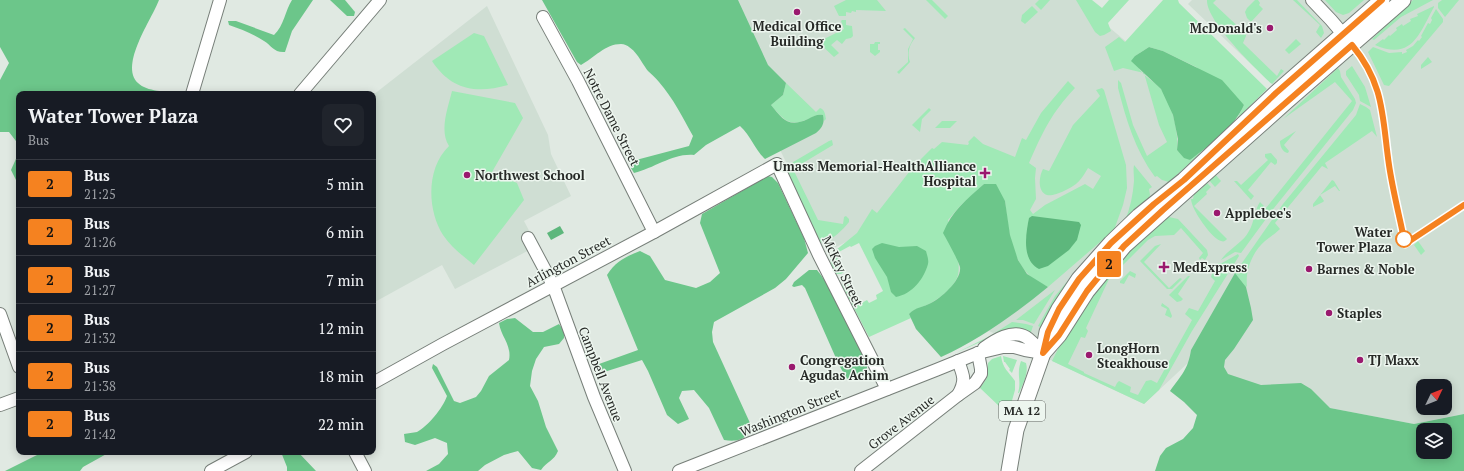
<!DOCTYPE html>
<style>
body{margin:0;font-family:"PT Serif",serif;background:#20242c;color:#f1f3f6;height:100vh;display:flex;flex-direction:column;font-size:15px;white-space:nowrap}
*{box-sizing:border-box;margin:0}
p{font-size:13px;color:#9ea1a6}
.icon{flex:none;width:22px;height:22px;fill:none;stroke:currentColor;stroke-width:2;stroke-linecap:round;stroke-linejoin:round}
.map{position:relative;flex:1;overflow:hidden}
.details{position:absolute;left:16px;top:91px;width:360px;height:364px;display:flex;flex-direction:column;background:#171b24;border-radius:8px;box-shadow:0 2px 10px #0003}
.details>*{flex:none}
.badge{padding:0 8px;border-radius:3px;font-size:14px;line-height:26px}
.needle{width:26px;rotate:47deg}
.controls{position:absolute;left:1416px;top:379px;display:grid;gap:8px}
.controls a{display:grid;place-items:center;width:36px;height:36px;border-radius:8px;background:#171b24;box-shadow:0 2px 10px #0003;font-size:20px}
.map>.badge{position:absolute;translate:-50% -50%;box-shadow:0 0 0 2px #fff}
.round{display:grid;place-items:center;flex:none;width:42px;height:42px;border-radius:8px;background:#20242c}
.overview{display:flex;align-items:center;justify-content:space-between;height:68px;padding:0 12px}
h1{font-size:19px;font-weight:700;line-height:30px}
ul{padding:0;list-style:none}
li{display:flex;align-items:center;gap:12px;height:48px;padding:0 12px;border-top:1px solid #363941}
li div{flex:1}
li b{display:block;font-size:15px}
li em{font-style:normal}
li .badge{min-width:44px;font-weight:700;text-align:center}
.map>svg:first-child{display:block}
.built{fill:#cfded3;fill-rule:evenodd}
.green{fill:#a0e9b6}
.forest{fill:#6cc68a;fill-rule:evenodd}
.water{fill:#5db77c}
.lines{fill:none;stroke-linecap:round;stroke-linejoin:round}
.minor-casing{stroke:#777f79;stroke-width:14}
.major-casing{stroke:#777f79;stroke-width:17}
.minor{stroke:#fff;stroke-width:12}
.major{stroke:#fff;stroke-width:15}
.line-casing{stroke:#fff;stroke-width:9}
.line{stroke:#f58220;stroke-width:6}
.poi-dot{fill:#9a196e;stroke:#edf6ef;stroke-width:1.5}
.stop-dot{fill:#fff;stroke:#f58220;stroke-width:2}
.labels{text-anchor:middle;stroke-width:3;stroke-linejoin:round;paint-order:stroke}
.shield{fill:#edf6ef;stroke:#626662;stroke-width:1}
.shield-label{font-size:12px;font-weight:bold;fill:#262926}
.poi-label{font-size:13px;font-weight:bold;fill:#262926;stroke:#edf6ef;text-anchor:start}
.street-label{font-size:13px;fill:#262926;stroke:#edf6ef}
.stop-label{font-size:13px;font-weight:bold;fill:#262926;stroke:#edf6ef;text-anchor:end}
</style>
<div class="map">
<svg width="1464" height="471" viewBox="0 0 1464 471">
<rect width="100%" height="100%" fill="#e0e9e2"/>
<g class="built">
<path d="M705,0h372l151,128 45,-43 -85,-81 4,-4h272v414l-50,10 -84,-16 -141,-46 -45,42 -155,-73 -28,16 -20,10 -25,-28 -48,-98 -38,19zM1423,386h22v22h-22z"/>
<polygon points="487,6 548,135 551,154 571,196 524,221 537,246 455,289 442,265 373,303 373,95"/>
</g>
<g class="green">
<polygon points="846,0 877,0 886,11 856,10 856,12 852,11 851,13 846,12 846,16 839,16 834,6"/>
<polygon points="926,0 932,0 948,16 945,19"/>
<polygon points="1039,0 1050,0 1041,10 1035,4"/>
<polygon points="1076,0 1092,0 1102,8 1109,0 1129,0 1108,23 1111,31 1104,35 1100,36 1095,32"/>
<path d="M1163,0h15l1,3 88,86 -30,30 7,-14 -48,-38 -33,-16 -14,-4 -14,9c1,4 2,10 5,14 5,7 15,12 21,19 11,15 18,43 16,61l13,10 17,-13 -38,35 -7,-2 -5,-4 -2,1c-20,-27 -29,-58 -37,-89v-8l3,3 12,42 14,31 20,-14 -8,-17 -15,-52 -21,-5 -9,3 -9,-24 14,-10 6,5z"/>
<path d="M1207,0h9l-3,3 33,31v2l-3,7 34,33 4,-7 3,2 -12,13c-16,-15 -66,-63 -65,-84z"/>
<polygon points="1255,0 1258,0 1260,3 1259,5 1263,9 1251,22 1247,18 1245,12 1247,8"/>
<polygon points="1293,0 1297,0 1322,26 1324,33 1321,38 1316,32 1320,25"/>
<polygon points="1325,0 1364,0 1349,13 1343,15 1336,12"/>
<polygon points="1413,0 1433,0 1401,17 1374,40 1372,39"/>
<polygon points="1442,0 1459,0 1445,17 1438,8 1438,3"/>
<polygon points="1032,6 1038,12 1025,24 1021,21 1022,15"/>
<path d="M1434,6v1c-15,27 -22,54 -59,38l8,-6 1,1 5,-5 1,1 7,-6 -1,-2 6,-4 1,2 8,-5 -1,-2 8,-3 -1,-2z"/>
<polygon points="1436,9 1443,19 1443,22 1389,86 1384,85 1368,52 1373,47 1389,53 1402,52 1402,54 1407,52 1406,50 1413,46 1418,40 1419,41 1422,37 1421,36 1428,23 1430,24 1432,20 1431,18"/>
<polygon points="842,20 846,20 846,25 852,26 853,36 851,38 846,39 842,44 837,40 831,45 839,53 834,57 818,42 844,29 841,21"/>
<path d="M905,28l10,10c-6,7 -8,15 -5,24l-11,12 -2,-2 11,-10v-13l5,-10 -10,-10z"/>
<path d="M474,33l10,3 24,49c-32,9 -57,5 -76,-24z"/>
<polygon points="1296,39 1301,44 1289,54 1285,50"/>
<polygon points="875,42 880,42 880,44 878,44 878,50 880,50 880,52 875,56 870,52 870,44 874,44"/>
<polygon points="1428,57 1432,62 1421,69 1421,65"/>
<polygon points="1352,66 1365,87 1371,107 1360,101 1359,95 1346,75 1346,71"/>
<path d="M1338,68l2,3 1,6 14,22 1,4 -3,7 -79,98 -33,45 -6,-1 -14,8c6,-10 22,-17 28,-29 5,-8 6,-23 11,-29l6,6 86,-107 -17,-19 -52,37z"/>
<path d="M1068,81l7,7c-23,24 -33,45 -46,75l7,5 -1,10 1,21 -6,11 3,4 12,-9 40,-21 8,5 8,-13 -13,-8c-3,5 -7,12 -11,15 -5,5 -23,14 -30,12 -10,-3 -8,-19 -4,-26l6,2 24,-46 27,-29 -4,-6 6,-2 2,2 22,75 1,23 -4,17 -9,25 -66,57c-7,-4 -16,-8 -21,-14 -17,-19 -19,-48 -22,-72l-21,-17 -24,22 -12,14c4,14 16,48 8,60 -5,9 -14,16 -22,21 -8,6 -18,6 -25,13l2,4 -42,19 -27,-52 7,-4 11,23 7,-4 2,3 8,-4 -1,-4 7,-4 -24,-48 -8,4 -1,-1 -13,7 -1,-3 21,-17 15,-24 5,4 36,-46 -4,-4v-2h3l4,3 16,-16 2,1 8,-7 26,3 1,-2 -1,-1 6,-6 9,8 32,13 7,-19 4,2 15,-27z"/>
<path d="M786,83l30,29 4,-4c5,2 5,6 6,11l-2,2 -1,-6c-6,-1 -9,2 -15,4 -19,9 -25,0 -37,-14l12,-10z"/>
<path d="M452,91l63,12 8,15 -31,54 25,11 7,17 -50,65c-11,-9 -23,-18 -31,-30 -16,-25 -17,-67 6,-89 -10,-16 -1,-38 3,-55z"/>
<path d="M1360,104l6,3 4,3 7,27 -5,-6 -47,32 3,6 -6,-3 -47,57 5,6c-5,5 -10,8 -15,12 -12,10 -20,29 -18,45l-1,1 -11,-14 48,-69 73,-89z"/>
<polygon points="929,108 931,110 922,119 920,132 912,125"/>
<polygon points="942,121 957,121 950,128 935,128"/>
<path d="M1296,131l-12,14 5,6 -1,2c-6,-1 -8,-7 -8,-12z"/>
<path d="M832,140l1,5 -40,24 25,51 25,4 1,-7 2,-1 3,3v3c-6,8 -17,18 -27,21l-3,-3 -34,-72 3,-3 41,-24z"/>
<polygon points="1271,153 1277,160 1277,163 1275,165 1271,162 1248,190 1254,196 1251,200 1234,181 1237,181 1241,185 1268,160 1265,157 1265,154"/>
<path d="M1134,165l18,22 -3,2 1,6 -1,3 -24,23c5,-13 8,-26 9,-40 0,-6 -1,-12 0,-16z"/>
<polygon points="1214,173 1221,181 1215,187 1208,179"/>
<polygon points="1332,180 1334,181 1340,191 1339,191 1335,186 1320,195 1324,201 1323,202 1313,207 1313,204"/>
<path d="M1207,183l4,4 -5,5 1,2 -13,12 33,33c-2,2 -3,3 -6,2 -9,-2 -30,-32 -30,-42h2l1,-5 5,-7 2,2z"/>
<path d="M1169,217l9,2 29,31 1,5 -3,5 -3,-2 -2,2 -1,-2 4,-5 -22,-25 -7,7 -19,1 -7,4 -39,39 -23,49 2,3 -3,7 -4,-1 -13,27 16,8v1l31,14 2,-4 2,-2 12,6 -1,5 8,3 8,-14 5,-1 6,3 35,-63 -7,-6 4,-6 9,3 17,-30 -4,-4 2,-6 5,-8h4l16,-9 1,2 -47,75 -33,59 -15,14 -92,-43c12,-24 25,-48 41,-69 21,-28 47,-51 73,-74z"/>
<polygon points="1418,241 1425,251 1421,255 1414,245"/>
<polygon points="1161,244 1144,262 1169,288 1180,278 1182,279 1172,289 1167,289 1140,261 1155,246"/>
<path d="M834,251l10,21 -3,2h-5c-3,-7 -9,-15 -2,-23z"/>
<polygon points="1076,271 1042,328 1038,326 1055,296"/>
<polygon points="1130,271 1136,274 1135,278 1129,275 1124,284 1120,283 1120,281"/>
<polygon points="1188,276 1190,276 1178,294 1183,299 1181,301 1177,302 1169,295"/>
<polygon points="1055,290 1034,324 1023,320 1016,320"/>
<polygon points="1162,303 1169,308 1172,316 1171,318 1165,315 1167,309 1161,306"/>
<polygon points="1012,322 1026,324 1033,326 1031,332 998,334 956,353 990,336"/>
<path d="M1001,356c2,13 7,15 14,25v9l-8,28 -7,-11 -20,-19 7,-10 1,-15 4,-4z"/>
<polygon points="1003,356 1017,360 1012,373 1009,370 1010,369 1005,362 1004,362"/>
<path d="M1021,361l5,2c3,10 -3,21 -7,30h-1c4,-12 -2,-18 3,-32z"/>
</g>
<g class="forest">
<path d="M0,0h159c-7,19 -40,65 -21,83 9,9 28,8 40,10l1,1h-160v51l-10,-13h-9v-52l9,-17 -9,-16z"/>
<path d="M292,0h21l-21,31 -7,21c-11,1 -14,-7 -21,-11 -11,-7 -23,-12 -35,-16l-1,-4h8l38,14c10,-9 11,-24 18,-35z"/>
<polygon points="330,0 345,0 355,12 354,16 347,16"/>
<path d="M542,0h196l30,65 18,18 -3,12 -12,10c12,15 18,23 37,14 6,-3 9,-5 15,-4 2,8 -1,13 -7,18l-51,26c-10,-9 -14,-23 -25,-33l-34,19 -12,10c-21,-2 -39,13 -60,18l-3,-5 5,-8 53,-14 4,-10c-10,-18 -20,-38 -34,-54 -3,-4 -7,-7 -11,-11 -7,-9 -14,-26 -27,-27 -16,0 -27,14 -40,21l-4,-3z"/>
<path d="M1149,47l14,4 59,29 22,25c-10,23 -34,40 -54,55l-6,-2 -7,-8 1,-11 -5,-24 -12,-26 -30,-28 4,-5z"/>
<polygon points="19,152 19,186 11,170"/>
<path d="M768,176l4,1 6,6 26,55 4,15 -22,26 -11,9 -61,34 -2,10 1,10 37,81c0,17 -12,19 -26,17l-15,-32 -15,-18 -12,1 -3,7 10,21 -11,5 -11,-9 -19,-44 -6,-11 -41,13 -4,-2 2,-7 39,-14 -31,-75c9,-14 18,-18 33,-24l10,5 15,24 31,8 14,-6 10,-9 -20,-50 2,-9z"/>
<path d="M984,184h12l9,17 5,34 8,25 9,14 21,13c-33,27 -68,52 -107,70l-25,-28 -7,-15c6,-7 15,-7 22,-11 10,-5 31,-23 29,-36 -1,-5 -13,-27 -17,-34 9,-22 23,-33 41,-49z"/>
<path d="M882,243l17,4 18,-1 9,5c1,4 3,9 2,13 -4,15 -16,30 -32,33l-5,-5 -4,-15 -12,-19 -3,-9 3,-3z"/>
<path d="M809,270h8c21,26 36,64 50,94v6l-13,10 -7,-1 -8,-14 -34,-77 -3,-3 -8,2 -2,-1 2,-4z"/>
<path d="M1235,273l11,14 5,21 2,12 -19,29 -9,11 -1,7 4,7 33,11 40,-2 10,6 19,19 84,16 50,-10v57h-309l5,-15 6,-8 17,-9 10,-11 4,-13 -13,-13 -14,-11c11,-16 18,-21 21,-41zM1423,430h22v22h-22z"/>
<path d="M515,318l18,14h10l16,-8 5,7v7l-5,6 -15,3 -8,12 -4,12 -2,15 8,15 8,26 12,24c-4,10 -11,10 -17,19l-9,-2 -14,-17 -14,4 -19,10 -7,6h-52l13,-7 9,-10 -1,-11 -12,-5 -20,7 -10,-3 -1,-8c4,-1 9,-1 13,-2 11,-6 26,-24 30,-36l-15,-28 1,-4 4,3 17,34 6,2 16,-6 5,-6 8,-15 20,-16c3,-15 -8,-23 -10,-37l8,-4z"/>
<polygon points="43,452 110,452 83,467 80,471 5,471"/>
<polygon points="281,452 298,452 316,471 287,471 287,467"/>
</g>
<g class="water">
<path d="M1032,216l47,6 2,3 -4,15 -8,10 -21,16 -9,3c-18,-9 -13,-36 -10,-51z"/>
<polygon points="560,226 564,233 551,240 547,233"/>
</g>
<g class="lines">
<defs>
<g id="minor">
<polyline points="1312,0 1331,20 1348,40"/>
<polyline points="543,17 578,81 654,232"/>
<polyline points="192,94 220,0"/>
<polyline points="300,94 380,0"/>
<polyline points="528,238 553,285 594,397 625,471"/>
<polyline points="0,314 19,367"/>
<path d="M984,348c11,-8 28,-19 42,-11 6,4 12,11 17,16"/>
<path d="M958,361c6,15 8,20 0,34"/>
<polyline points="373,383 443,344 654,232 777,164 819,255 887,389"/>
<polyline points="0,405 19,398"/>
<polyline points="355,452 365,471"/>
<polyline points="211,471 246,452"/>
<polyline points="679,471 936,370 978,353 1003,347 1014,347 1025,350 1043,353"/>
<polyline points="861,471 958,395 975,383 981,374 981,369 978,353"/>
</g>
<g id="major">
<polyline points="1044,352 1059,335 1087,291 1124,246 1287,101 1403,0"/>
<polyline points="1009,471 1016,430 1043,353 1047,332 1059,309 1079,279 1111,243 1139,216 1184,180 1276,93 1382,0"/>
</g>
</defs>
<use href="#minor" class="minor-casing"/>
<use href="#major" class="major-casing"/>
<use href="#minor" class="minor"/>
<use href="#major" class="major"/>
</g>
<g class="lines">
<defs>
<path id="line" d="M1382,0l-106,93 -92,87 -30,24 -43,39 -32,36 -20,30 -11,23 -5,21 16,-18 28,-44 37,-45 39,-36 189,-165c33,40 30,72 37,120 4,27 11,53 16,79l59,-39"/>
</defs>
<use href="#line" class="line-casing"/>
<use href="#line" class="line"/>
</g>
<g class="poi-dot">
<circle cx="797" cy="12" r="4"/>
<circle cx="1270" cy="28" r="4"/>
<path d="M983 167h4v4h4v4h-4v4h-4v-4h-4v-4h4z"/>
<circle cx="467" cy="175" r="4"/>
<circle cx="1217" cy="213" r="4"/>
<path d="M1162 261h4v4h4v4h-4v4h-4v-4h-4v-4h4z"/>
<circle cx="1309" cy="269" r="4"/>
<circle cx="1329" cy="313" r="4"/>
<circle cx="1089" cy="355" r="4"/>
<circle cx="1360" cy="360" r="4"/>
<circle cx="792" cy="367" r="4"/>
</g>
<circle class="stop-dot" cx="1404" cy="239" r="8"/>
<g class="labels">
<rect class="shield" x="999" y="401" width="46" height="20" rx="3"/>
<g class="shield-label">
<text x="1022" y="415">MA 12</text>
</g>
<g class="poi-label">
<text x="797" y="31" text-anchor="middle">Medical Office<tspan x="797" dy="15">Building</tspan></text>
<text x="1262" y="33" text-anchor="end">McDonald's</text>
<text x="976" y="171" text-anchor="end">Umass Memorial-HealthAlliance<tspan x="976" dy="15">Hospital</tspan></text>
<text x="475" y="180">Northwest School</text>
<text x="1225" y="218">Applebee's</text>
<text x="1173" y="272">MedExpress</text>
<text x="1317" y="274">Barnes &amp; Noble</text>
<text x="1337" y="318">Staples</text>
<text x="1097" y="353">LongHorn<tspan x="1097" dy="15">Steakhouse</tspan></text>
<text x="800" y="365">Congregation<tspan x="800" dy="15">Agudas Achim</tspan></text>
<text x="1368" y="365">TJ Maxx</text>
</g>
<g class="street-label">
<text transform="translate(612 117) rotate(63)" y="5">Notre Dame Street</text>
<text transform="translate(568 261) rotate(-28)" y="5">Arlington Street</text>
<text transform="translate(843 271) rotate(64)" y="5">McKay Street</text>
<text transform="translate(601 374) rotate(69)" y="5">Campbell Avenue</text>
<text transform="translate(790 412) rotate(-22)" y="5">Washington Street</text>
<text transform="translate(901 422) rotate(-38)" y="5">Grove Avenue</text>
</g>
<g class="stop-label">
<text x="1392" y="237">Water<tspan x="1392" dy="15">Tower Plaza</tspan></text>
</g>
</g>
</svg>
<div class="controls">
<a><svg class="needle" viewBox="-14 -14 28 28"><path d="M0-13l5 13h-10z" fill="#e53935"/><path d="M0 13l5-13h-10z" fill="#9ea1a6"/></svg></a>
<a><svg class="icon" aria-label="layers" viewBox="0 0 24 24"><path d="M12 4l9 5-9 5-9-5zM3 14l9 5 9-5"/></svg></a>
</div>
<b class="badge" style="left:1109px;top:264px;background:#f58220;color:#111">2</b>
<section class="details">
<div class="overview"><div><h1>Water Tower Plaza</h1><p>Bus</p></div><a class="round"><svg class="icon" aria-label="heart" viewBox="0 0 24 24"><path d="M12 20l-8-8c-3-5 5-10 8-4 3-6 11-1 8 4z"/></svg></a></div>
<ul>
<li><span class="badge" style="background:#f58220;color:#111">2</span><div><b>Bus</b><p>21:25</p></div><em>5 min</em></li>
<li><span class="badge" style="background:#f58220;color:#111">2</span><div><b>Bus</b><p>21:26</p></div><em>6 min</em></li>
<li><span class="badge" style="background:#f58220;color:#111">2</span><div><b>Bus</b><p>21:27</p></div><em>7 min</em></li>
<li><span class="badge" style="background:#f58220;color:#111">2</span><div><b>Bus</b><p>21:32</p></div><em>12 min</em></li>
<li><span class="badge" style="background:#f58220;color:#111">2</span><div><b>Bus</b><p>21:38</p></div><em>18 min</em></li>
<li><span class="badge" style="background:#f58220;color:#111">2</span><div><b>Bus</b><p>21:42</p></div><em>22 min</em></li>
</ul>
</section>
</div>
